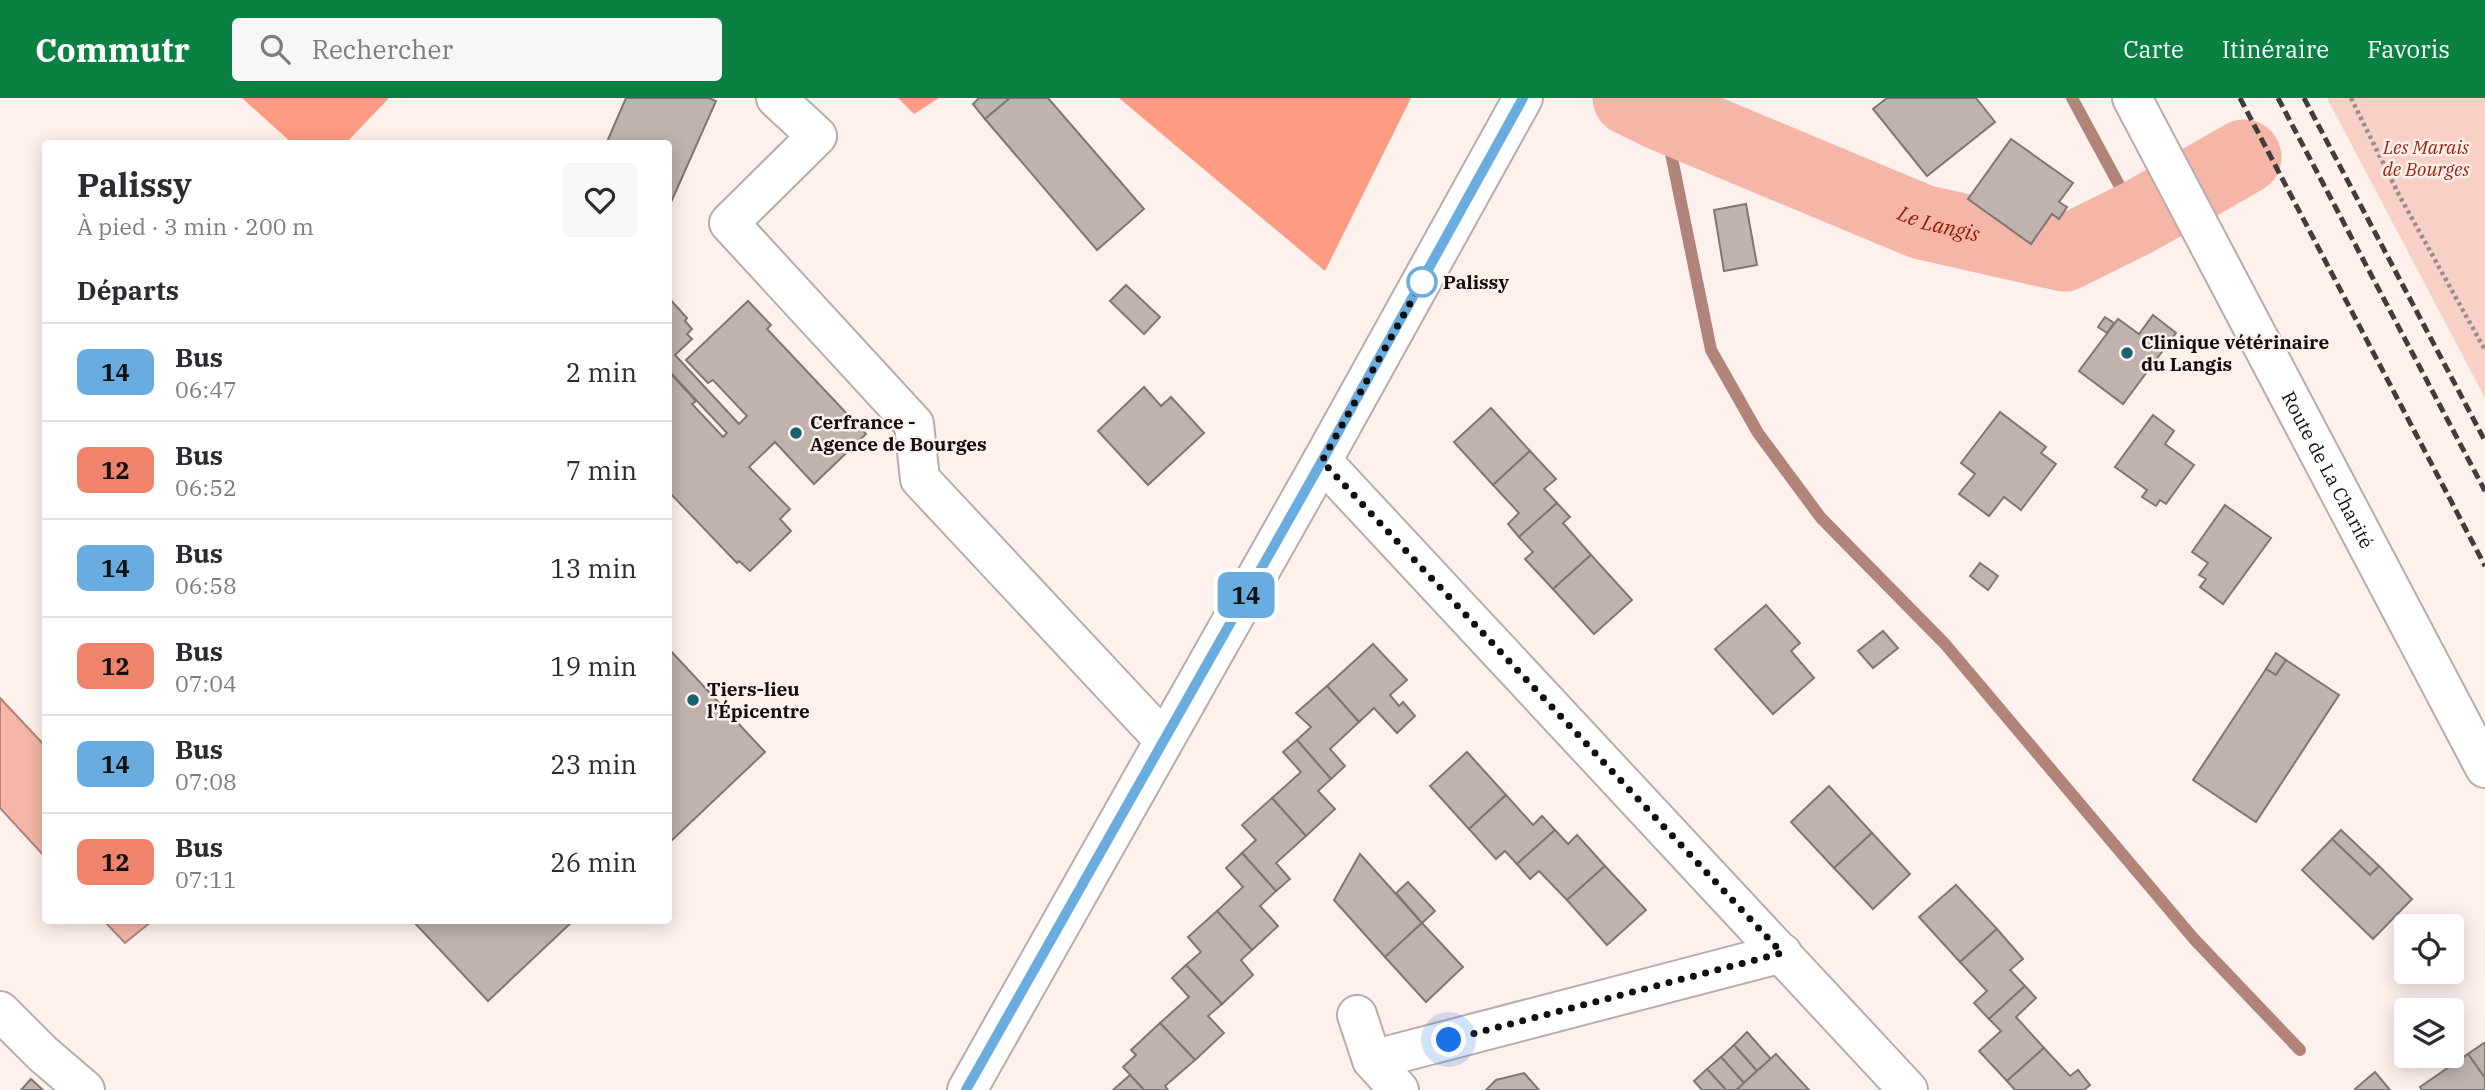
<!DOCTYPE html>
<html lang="fr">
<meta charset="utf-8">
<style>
body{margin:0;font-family:"IBM Plex Serif",serif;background:#f7f7f7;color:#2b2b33;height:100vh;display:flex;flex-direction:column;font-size:26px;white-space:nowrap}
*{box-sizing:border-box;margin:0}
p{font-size:23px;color:#7c7c81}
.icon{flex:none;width:38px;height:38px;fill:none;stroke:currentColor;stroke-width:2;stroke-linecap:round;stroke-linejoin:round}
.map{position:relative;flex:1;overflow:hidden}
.panel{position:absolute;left:42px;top:42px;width:630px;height:784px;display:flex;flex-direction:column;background:#fff;border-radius:7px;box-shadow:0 4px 18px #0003}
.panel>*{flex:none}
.badge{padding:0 14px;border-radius:10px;font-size:24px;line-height:46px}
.tools{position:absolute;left:2394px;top:816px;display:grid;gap:14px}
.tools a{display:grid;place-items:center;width:70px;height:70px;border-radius:7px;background:#fff;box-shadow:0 4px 18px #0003;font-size:35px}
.you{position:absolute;width:35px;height:35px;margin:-18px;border:5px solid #fff;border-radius:50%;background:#1a73e8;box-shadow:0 0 0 10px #1a73e833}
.map>.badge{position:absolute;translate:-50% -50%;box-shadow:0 0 0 4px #fff}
h2{padding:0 35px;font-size:26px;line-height:63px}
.round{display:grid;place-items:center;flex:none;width:74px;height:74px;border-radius:7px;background:#f7f7f7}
.summary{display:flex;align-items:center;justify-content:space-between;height:119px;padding:0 35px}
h1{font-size:33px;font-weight:700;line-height:52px}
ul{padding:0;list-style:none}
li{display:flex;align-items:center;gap:21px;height:98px;padding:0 35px;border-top:2px solid #e1e1e2}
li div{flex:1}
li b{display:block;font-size:26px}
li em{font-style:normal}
li .badge{min-width:77px;font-weight:700;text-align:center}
header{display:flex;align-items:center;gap:42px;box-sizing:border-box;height:98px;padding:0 35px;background:#0b8043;color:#fff}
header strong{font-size:33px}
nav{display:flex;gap:38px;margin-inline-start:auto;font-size:24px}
.search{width:490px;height:63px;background:#f7f7f7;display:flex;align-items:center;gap:18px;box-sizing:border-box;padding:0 24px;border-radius:7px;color:#7c7c81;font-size:26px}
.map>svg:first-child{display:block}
.green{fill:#f8d0c6}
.forest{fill:#ff9a83}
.water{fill:#f5b6a8;stroke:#b1847a;stroke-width:2}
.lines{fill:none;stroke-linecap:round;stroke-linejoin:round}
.stream{stroke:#b1847a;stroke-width:12}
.river{stroke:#f5b6a8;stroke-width:75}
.building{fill:#bfb2af;stroke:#827673;stroke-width:2}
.minor-casing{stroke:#b9aca9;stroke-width:42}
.major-casing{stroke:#b9aca9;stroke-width:42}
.path{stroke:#988f8d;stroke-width:4.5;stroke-dasharray:3.5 3.5;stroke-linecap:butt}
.minor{stroke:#fff;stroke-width:38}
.major{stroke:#fff;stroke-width:38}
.rail{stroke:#423c3b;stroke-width:5;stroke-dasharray:10 5;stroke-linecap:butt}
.line-casing{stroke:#fff;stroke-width:16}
.line{stroke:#69acdf;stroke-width:10}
.walk{stroke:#130f0e;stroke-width:7;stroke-dasharray:0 12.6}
.stop-dot{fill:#fff;stroke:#69acdf;stroke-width:3.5}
.poi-dot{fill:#196270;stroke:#fef0ed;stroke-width:2.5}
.labels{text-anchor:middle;stroke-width:5;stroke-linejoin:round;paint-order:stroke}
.park-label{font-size:19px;font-style:italic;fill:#9a250b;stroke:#fef0ed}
.stop-label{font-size:19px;font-weight:bold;fill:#130f0e;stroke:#fef0ed;text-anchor:start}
.poi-label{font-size:19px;font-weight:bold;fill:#130f0e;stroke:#fef0ed;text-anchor:start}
.street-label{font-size:19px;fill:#130f0e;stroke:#fef0ed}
.water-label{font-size:21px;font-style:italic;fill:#921c00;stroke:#fef0ed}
</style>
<header>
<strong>Commutr</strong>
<div class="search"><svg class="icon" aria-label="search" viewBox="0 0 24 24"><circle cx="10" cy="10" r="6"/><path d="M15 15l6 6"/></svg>Rechercher</div>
<nav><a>Carte</a><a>Itinéraire</a><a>Favoris</a></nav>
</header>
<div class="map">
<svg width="2485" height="992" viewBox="0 0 2485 992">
<rect width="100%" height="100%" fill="#fef0ed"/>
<polygon class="green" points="2327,0 2485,0 2485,300"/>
<g class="forest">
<polygon points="242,0 389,0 346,45 293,46"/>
<polygon points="898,0 939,0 914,16"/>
<polygon points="1119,0 1411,0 1325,173"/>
</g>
<g class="water">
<polygon points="0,600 45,648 45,759 0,710"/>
<polygon points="104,823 152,823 125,845"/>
</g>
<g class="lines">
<g class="stream">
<polyline points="1663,0 1663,16 1711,252 1758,335 1821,420 1945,546 2194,841 2300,952"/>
<polyline points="2072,0 2137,120"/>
</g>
<path class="river" id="s1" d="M1630,0l33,16 259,108 142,32 73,-36 107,-61"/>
</g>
<g class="building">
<polygon points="626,0 709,0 716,3 668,111 668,46 606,46"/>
<polygon points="979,0 1010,0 985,21 973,6"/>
<polygon points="1010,0 1048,0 1144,111 1097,152 985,21"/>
<polygon points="1887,0 1976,0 1995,24 1927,78 1873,11"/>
<polygon points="2011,41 2073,85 2059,104 2067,109 2059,121 2052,116 2031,146 1968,101"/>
<polygon points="1746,106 1757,167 1724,173 1714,112"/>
<polygon points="1126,187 1160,219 1144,236 1110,203"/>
<polygon points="668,199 687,220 685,223 692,231 687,236 692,241 675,257 739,326 747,318 713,282 708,285 686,262 748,203 771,227 767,231 866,336 814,386 775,344 749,369 790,411 780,421 791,433 750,473 739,463 737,465 668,393 668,278 671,276 696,303 692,306 723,339 727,335 668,272"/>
<polygon points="2153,217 2176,235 2123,306 2079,273 2118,221 2139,236"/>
<polygon points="2105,219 2114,225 2107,235 2098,229"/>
<polygon points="1144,289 1161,308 1171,299 1204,335 1148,387 1098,333"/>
<polygon points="1491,310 1530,353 1493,387 1454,344"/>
<polygon points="2000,314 2046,349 2041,355 2056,366 2021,412 2004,399 1989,418 1959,396 1975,376 1961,365"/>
<polygon points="2153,317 2174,333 2165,346 2194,367 2166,406 2160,402 2156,408 2142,399 2147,392 2115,369"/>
<polygon points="1530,353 1556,381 1544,391 1557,405 1519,439 1508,426 1519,415 1493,387"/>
<polygon points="1557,405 1570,419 1563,425 1591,457 1553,491 1525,461 1533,454 1519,439"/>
<polygon points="2225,407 2271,440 2223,506 2200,489 2206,481 2199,477 2208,465 2192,454"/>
<polygon points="1591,457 1632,502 1594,536 1553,491"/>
<polygon points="1980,465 1998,478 1988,492 1970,478"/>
<polygon points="1766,507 1800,545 1791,553 1814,580 1773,616 1715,551"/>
<polygon points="1883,533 1898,550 1873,570 1858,553"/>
<polygon points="1373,546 1407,582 1390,597 1399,608 1403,604 1415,618 1397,635 1374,610 1359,624 1327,588"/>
<polygon points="668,550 765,654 668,746"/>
<polygon points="2276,555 2286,562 2276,577 2266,571"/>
<polygon points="2286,562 2339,597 2256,724 2193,682 2266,571 2276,577"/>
<polygon points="1327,588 1359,624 1330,651 1345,668 1331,681 1297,642 1311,629 1296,615"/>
<polygon points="1297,642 1331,681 1318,693 1335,711 1306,738 1272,700 1301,674 1283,654"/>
<polygon points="1467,654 1506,697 1469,731 1430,688"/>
<polygon points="1829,688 1872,735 1834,770 1791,724"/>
<polygon points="1506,697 1533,727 1542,718 1555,732 1517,766 1505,753 1496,761 1469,731"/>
<polygon points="1272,700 1306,738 1276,765 1290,781 1276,793 1242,755 1256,742 1242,727"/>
<polygon points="1555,732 1568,746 1577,737 1605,768 1567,802 1539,773 1530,781 1517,766"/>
<polygon points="2341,732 2379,768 2370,777 2332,741"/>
<polygon points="1872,735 1910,776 1873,811 1834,770"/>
<polygon points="2332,741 2370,777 2379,768 2412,801 2373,841 2302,772"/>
<polygon points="1242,755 1276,793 1260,808 1278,828 1252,852 1217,813 1243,789 1226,770"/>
<polygon points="1360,756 1422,825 1385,859 1334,802"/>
<polygon points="1605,768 1646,812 1607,847 1567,802"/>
<polygon points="1408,784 1435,813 1422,825 1396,795"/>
<polygon points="1956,787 1997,831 1960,864 1919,819"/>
<polygon points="1217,813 1252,852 1241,862 1253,877 1222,906 1186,867 1201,854 1188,839"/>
<polygon points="412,822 574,822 488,903"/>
<polygon points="1422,825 1463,869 1426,904 1385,859"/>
<polygon points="1997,831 2023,861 2010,872 2025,888 1989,921 1974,905 1987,893 1960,864"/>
<polygon points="1186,867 1222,906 1208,918 1224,935 1195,962 1160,925 1189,899 1172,880"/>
<polygon points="2025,888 2036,900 2016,919 2044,950 2007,983 1979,953 2001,933 1989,921"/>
<polygon points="1160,925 1195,962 1165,988 1168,992 1144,992 1123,969 1136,957 1131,952"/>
<polygon points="1747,934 1771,961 1757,973 1734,947"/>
<polygon points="2484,945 2485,947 2485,980 2468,956"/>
<polygon points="1734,947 1757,973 1744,985 1721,959"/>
<polygon points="2044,950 2070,978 2078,972 2090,987 2084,992 2015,992 2007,983"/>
<polygon points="1776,956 1809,992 1740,992 1738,990"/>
<polygon points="2468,956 2485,980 2485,992 2422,992 2420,989"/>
<polygon points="1721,959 1744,985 1736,992 1726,992 1707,971"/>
<polygon points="1707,971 1726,992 1702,992 1694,983"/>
<polygon points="2375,974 2390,992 2356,992 2355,991"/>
<polygon points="1524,975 1539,992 1486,992 1496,982"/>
<polygon points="1130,977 1144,992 1113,992"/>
<polygon points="31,981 43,992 21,992"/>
</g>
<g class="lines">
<defs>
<g id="minor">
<polyline points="776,0 817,38 729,125 914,326 920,381 1163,641"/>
<polyline points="1322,363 1908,992"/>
<polyline points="0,913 43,956 85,992"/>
<polyline points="1357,917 1372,962"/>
<polyline points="1399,992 1372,962 1782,855"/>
</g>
<g id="major">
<path id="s2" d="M2132,0l353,670"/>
<polyline points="967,992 1322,363 1523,0"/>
</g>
</defs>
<use href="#minor" class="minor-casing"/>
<use href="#major" class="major-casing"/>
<polyline class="path" points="2351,0 2399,97 2485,252"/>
<use href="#minor" class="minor"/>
<use href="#major" class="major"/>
<g class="rail">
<polyline points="2240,0 2485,468"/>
<polyline points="2278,0 2485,393"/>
<polyline points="2304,0 2485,343"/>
</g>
</g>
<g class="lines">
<defs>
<polyline id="line" points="966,992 1322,363 1523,0"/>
</defs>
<use href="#line" class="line-casing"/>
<use href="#line" class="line"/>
<polyline class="walk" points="1422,184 1322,363 1782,855 1449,942"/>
</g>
<circle class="stop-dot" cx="1422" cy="184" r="14"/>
<g class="poi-dot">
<circle cx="2127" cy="255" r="7"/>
<circle cx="796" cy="335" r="7"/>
<circle cx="693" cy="602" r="7"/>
</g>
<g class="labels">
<g class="park-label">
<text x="2426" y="56">Les Marais<tspan x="2426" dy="22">de Bourges</tspan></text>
</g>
<g class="stop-label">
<text x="1443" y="191">Palissy</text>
</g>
<g class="poi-label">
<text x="2141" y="251">Clinique vétérinaire<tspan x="2141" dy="22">du Langis</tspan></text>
<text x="810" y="331">Cerfrance -<tspan x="810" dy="22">Agence de Bourges</tspan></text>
<text x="707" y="598">Tiers-lieu<tspan x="707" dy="22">l'Épicentre</tspan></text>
</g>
<g class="street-label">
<text dy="7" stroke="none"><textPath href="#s2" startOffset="420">Route de La Charité</textPath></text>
</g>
<g class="water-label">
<text dy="7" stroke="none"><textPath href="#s1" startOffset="334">Le Langis</textPath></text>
</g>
</g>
</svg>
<div class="tools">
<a><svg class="icon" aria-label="locate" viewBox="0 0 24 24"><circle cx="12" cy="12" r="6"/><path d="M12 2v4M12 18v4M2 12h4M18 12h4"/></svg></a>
<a><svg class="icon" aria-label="layers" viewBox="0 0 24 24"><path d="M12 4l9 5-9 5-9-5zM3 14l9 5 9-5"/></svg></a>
</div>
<div class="you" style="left:1449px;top:942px"></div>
<b class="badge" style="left:1246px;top:497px;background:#69acdf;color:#111">14</b>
<section class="panel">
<div class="summary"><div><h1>Palissy</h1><p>À pied · 3 min · 200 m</p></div><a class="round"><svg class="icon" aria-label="heart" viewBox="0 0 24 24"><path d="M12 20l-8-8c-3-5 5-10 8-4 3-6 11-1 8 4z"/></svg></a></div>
<h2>Départs</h2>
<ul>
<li><span class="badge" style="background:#69acdf;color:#111">14</span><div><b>Bus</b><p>06:47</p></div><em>2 min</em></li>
<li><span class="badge" style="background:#f0836c;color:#111">12</span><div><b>Bus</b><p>06:52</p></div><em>7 min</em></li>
<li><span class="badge" style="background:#69acdf;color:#111">14</span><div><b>Bus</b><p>06:58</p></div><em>13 min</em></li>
<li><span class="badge" style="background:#f0836c;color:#111">12</span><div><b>Bus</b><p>07:04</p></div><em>19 min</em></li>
<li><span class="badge" style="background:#69acdf;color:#111">14</span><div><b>Bus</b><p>07:08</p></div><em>23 min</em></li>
<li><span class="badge" style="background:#f0836c;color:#111">12</span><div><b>Bus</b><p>07:11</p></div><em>26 min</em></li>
</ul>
</section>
</div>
